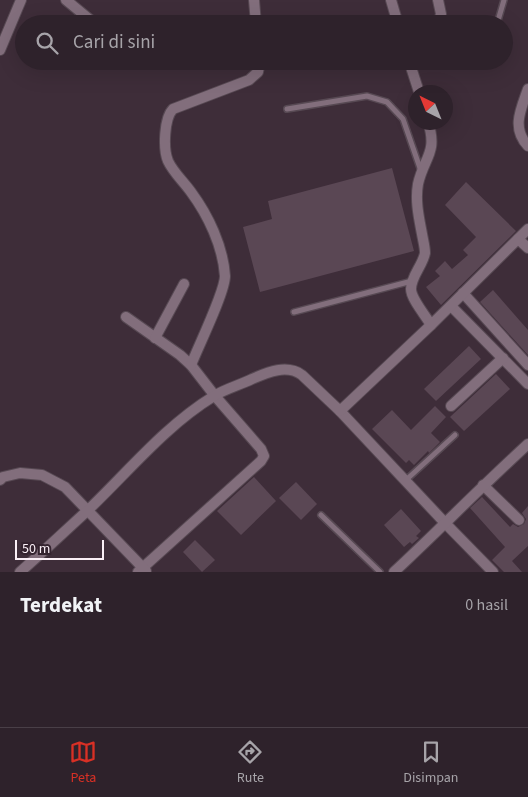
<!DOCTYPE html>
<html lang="id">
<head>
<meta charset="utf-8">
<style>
	:root { --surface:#2e222b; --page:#362a33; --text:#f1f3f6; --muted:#a7a4a9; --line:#493f47; --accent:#d93025 }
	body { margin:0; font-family:"Source Sans 3",sans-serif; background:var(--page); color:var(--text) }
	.compass { position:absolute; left:408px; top:85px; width:45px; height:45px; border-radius:50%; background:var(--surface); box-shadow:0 5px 20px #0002; rotate:317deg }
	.scale { position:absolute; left:15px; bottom:12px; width:89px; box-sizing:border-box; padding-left:5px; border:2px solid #faeff6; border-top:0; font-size:14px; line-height:18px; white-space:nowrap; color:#faeff6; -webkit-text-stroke:4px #34232f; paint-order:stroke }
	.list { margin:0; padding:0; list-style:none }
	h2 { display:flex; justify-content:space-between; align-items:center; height:65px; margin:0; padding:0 20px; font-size:21px }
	h2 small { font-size:16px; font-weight:400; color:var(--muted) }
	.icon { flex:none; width:28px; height:28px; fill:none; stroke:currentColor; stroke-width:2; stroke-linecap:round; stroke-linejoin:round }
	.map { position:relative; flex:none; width:528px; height:572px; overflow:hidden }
	.search { position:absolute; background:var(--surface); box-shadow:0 5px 20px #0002; left:15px; right:15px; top:15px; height:55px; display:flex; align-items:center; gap:12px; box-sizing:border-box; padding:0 18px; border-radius:28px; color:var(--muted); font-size:19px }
	.sheet { height:155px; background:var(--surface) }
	nav { display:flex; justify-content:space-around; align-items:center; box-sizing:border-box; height:70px; border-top:1px solid var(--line); background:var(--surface); font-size:14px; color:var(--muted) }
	nav a { display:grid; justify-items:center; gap:2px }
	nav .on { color:var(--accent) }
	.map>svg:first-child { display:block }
	.building { fill:#5a4754 }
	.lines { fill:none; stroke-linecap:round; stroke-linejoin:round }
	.lane-casing { stroke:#574953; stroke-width:8 }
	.street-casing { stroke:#574953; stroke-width:12 }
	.lane { stroke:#826e7c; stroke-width:5 }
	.street { stroke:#826e7c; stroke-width:10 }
</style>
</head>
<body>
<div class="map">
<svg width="528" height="572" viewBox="0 0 528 572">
	<rect width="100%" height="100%" fill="#3e2d39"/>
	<!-- building -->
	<g class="building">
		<path d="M 392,168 L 414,251 L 260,292 L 243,227 L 272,219 L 268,201 Z"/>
		<path d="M 466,182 L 516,231 L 441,305 L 426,287 L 440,276 L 435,271 L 445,261 L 452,269 L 468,255 L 463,250 L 476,237 L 445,205 Z"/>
		<path d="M 493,290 L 528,330 L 528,355 L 480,302 Z"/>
		<path d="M 469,346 L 481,359 L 436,401 L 424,389 Z"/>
		<path d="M 496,374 L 510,389 L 464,431 L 450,417 Z"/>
		<path d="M 435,406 L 446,417 L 431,433 L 440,442 L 429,453 L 428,451 L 414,465 L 409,460 L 406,463 L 372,429 L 392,410 L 411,430 Z"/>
		<path d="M 254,477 L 276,501 L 241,535 L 217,511 Z"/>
		<path d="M 296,482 L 317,504 L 301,520 L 279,498 Z"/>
		<path d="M 482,497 L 510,527 L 513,524 L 518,527 L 524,524 L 526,519 L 522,513 L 528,506 L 528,546 L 512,561 L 522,572 L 504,572 L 492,560 L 505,547 L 470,508 Z"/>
		<path d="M 401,509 L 421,531 L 416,536 L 419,538 L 412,544 L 410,542 L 404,547 L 384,525 Z"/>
		<path d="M 195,540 L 215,560 L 202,572 L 183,552 Z"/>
	</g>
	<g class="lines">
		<defs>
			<g id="lane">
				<path d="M 497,24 L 504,0"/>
				<path d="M 287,109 L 367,96 L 387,102 L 403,119 L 421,171"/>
				<path d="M 294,312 L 412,281"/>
				<path d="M 406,480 L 455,435"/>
				<path d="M 321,515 L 380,572"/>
			</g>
			<g id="street">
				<path d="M 66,0 L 94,23"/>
				<path d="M 254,0 L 256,24"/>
				<path d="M 391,0 L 398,24"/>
				<path d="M 438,24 L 441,14 L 438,0"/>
				<path d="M 0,50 L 21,0"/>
				<path d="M 409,61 L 419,92"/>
				<path d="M 528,89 C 521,109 511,128 528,146"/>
				<path d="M 428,122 C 438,153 424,157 418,184 C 415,201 419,218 422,234 C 423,240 425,247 425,253 C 423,265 411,276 411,289 C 411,299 426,316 431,325"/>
				<path d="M 518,239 L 528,248"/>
				<path d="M 463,293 L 528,365"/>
				<path d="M 451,306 L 528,384"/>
				<path d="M 126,317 L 180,355 L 191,365 L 215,396 L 261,449 L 264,456 L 261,461 L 138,572"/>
				<path d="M 155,338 L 184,284"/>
				<path d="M 191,365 C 198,347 225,292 225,276 C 223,246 208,215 191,192 C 183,181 173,172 168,161 C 163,149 164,118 173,109 L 249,80 L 258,72 L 260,61"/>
				<path d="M 451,406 L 503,358"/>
				<path d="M 340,411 L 446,524 L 493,572"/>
				<path d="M 0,480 L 3,477 L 20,473 L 42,475 L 65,487 L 146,571"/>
				<path d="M 483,485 L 519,520"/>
				<path d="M 20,572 C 43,552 65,531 87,511 C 128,472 165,426 214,396 C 225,389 240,385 252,379 C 268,372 287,364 302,375 L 340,411 L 431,325 L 528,229"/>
				<path d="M 394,572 C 439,530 482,486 528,444"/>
			</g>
		</defs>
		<!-- lane casing -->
		<use href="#lane" class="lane-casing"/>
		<!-- street casing -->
		<use href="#street" class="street-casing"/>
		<!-- lane -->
		<use href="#lane" class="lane"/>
		<!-- street -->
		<use href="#street" class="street"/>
	</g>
</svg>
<svg class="compass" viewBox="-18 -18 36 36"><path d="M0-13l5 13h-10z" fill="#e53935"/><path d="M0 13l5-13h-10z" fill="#a7a4a9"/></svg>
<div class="scale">50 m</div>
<div class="search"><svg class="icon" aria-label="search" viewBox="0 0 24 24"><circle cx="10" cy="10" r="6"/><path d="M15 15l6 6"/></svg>Cari di sini</div>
</div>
<section class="sheet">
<h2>Terdekat<small>0 hasil</small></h2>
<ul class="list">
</ul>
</section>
<nav>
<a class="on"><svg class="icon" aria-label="map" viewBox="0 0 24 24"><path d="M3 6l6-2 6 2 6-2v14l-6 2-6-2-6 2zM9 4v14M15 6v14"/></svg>Peta</a>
<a><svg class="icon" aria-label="directions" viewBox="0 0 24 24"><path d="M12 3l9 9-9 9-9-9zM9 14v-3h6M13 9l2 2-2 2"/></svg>Rute</a>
<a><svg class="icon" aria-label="saved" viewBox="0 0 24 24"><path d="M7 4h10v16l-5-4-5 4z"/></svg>Disimpan</a>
</nav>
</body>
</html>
